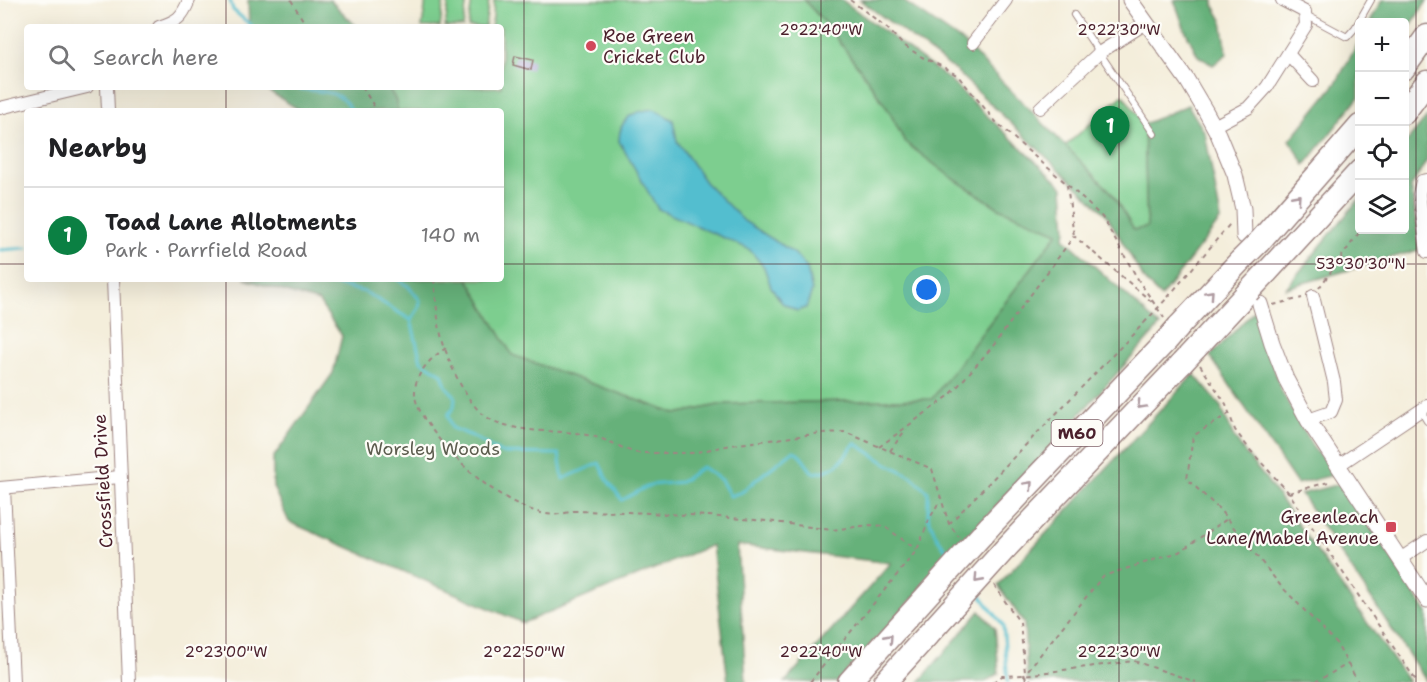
<!DOCTYPE html>
<html lang="en">
<head>
<meta charset="utf-8">
<style>
	:root { --surface:#fff; --page:#f2f2f2; --text:#202124; --muted:#757577; --line:#e0e0e0; --accent:#0b8043 }
	body { margin:0; font-family:"Shantell Sans",sans-serif; background:var(--page); color:var(--text) }
	.controls { position:absolute; right:18px; top:18px; display:grid; overflow:hidden; border-radius:6px; box-shadow:0 6px 24px #0002 }
	.controls button { width:54px; height:54px; display:grid; place-items:center; padding:0; border:0; border-bottom:2px solid var(--line); background:var(--surface); color:var(--text); font:30px sans-serif }
	.you { position:absolute; left:927px; top:290px; width:21px; height:21px; margin:-15px; border:4px solid #fff; border-radius:50%; background:#1a73e8; box-shadow:0 0 0 9px #1a73e833 }
	.badge { display:grid; place-items:center; width:39px; height:39px; border-radius:50%; background:var(--accent); color:#fff; font-size:20px; font-weight:700 }
	.pin { position:absolute; translate:-50% -50px; filter:drop-shadow(0 2px 3px #0008) }
	.pin::after { content:''; position:absolute; top:32px; width:21px; height:18px; background:inherit; clip-path:polygon(0 0,100% 0,50% 100%) }
	.list { margin:0; padding:0; list-style:none }
	h2 { display:flex; justify-content:space-between; align-items:center; height:78px; margin:0; padding:0 24px; font-size:26px }
	h2 small { font-size:20px; font-weight:400; color:var(--muted) }
	.list li { display:grid; grid-template-columns:39px 1fr auto; gap:18px; align-items:center; box-sizing:border-box; height:96px; padding:0 24px; border-top:2px solid var(--line) }
	.list b { display:block; font-size:22px; white-space:nowrap }
	.list p { margin:0; font-size:20px; white-space:nowrap; color:var(--muted) }
	.list em { font-size:20px; font-style:normal; color:var(--muted) }
	.icon { flex:none; width:33px; height:33px; fill:none; stroke:currentColor; stroke-width:2; stroke-linecap:round; stroke-linejoin:round }
	.map { position:relative; flex:none; width:1427px; height:682px; overflow:hidden }
	.search { position:absolute; background:var(--surface); box-shadow:0 6px 24px #0002; left:24px; top:24px; width:480px; height:66px; display:flex; align-items:center; gap:15px; box-sizing:border-box; padding:0 21px; border-radius:6px; color:var(--muted); font-size:22px }
	.panel { position:absolute; background:var(--surface); box-shadow:0 6px 24px #0002; left:24px; top:108px; width:480px; height:174px; border-radius:6px }
	.map>svg:first-child { display:block }
	.green { fill:#7dce8f; stroke:#64765d; stroke-width:1.5 }
	.forest { fill:#66b17a; stroke:#586852; stroke-width:1.5 }
	.water { fill:#53becf; stroke:#4e6e7d; stroke-width:1.5 }
	.lines { fill:none; stroke-linecap:round; stroke-linejoin:round }
	.stream { stroke:#53becf; stroke-width:3 }
	.building { fill:#aba5d2 }
	.service-casing { stroke:#9f8683; stroke-width:8 }
	.minor-casing { stroke:#9f8683; stroke-width:14 }
	.tertiary-casing { stroke:#9f8683; stroke-width:17 }
	.motorway-casing { stroke:#9f8683; stroke-width:25 }
	.path { stroke:#9f8683; stroke-width:2; stroke-dasharray:4.5 4.5; stroke-linecap:butt }
	.service { stroke:#fff; stroke-width:6 }
	.minor { stroke:#fff; stroke-width:12 }
	.tertiary { stroke:#fff; stroke-width:15 }
	.motorway { stroke:#fff; stroke-width:22 }
	.motorway-bridge-casing { stroke:#9f8683; stroke-width:25; stroke-linecap:butt }
	.path-bridge { stroke:#9f8683; stroke-width:2; stroke-dasharray:4.5 4.5; stroke-linecap:butt }
	.motorway-bridge { stroke:#fff; stroke-width:22 }
	.oneway { stroke:#ae9aa0 }
	.ticks { fill:none; stroke:#4a1f2b; stroke-width:1.5; stroke-opacity:0.45 }
	.poi-dot { fill:#d1495b; stroke:#fdfcf7; stroke-width:2 }
	.labels { text-anchor:middle; stroke-width:4.5; stroke-linejoin:round; paint-order:stroke }
	.shield { fill:#fdfcf7; stroke:#806168; stroke-width:1.5 }
	.shield-label { font-size:16px; font-weight:bold; fill:#4a1f2b }
	.poi-label { font-size:18px; fill:#4a1f2b; stroke:#fdfcf7; text-anchor:start }
	.park-label { font-size:18px; fill:#5c5c4e; stroke:#fdfcf7 }
	.street-label { font-size:18px; fill:#4a1f2b; stroke:#fdfcf7 }
	.ticks-label { font-size:15px; text-anchor:middle; fill:#4a1f2b; stroke:#fdfcf7; stroke-width:4.5; stroke-linejoin:round; paint-order:stroke }
</style>
</head>
<body>
<div class="map">
<svg width="1427" height="682" viewBox="0 0 1427 682">
	<rect width="100%" height="100%" fill="#fdfcf7"/>
	<filter id="ink" filterUnits="userSpaceOnUse"><feTurbulence type="fractalNoise" baseFrequency=".0167" numOctaves="2"/><feDisplacementMap in="SourceGraphic" scale="12" xChannelSelector="R" yChannelSelector="G"/><feConvolveMatrix kernelMatrix="1 2 1 2 8 2 1 2 1" color-interpolation-filters="sRGB"/></filter>
	<filter id="wash" filterUnits="userSpaceOnUse"><feTurbulence type="fractalNoise" baseFrequency=".008" numOctaves="4" result="noise"/><feDisplacementMap in="SourceGraphic" scale="24" xChannelSelector="R" yChannelSelector="G"/><feGaussianBlur stdDeviation="1.35" result="paint"/><feColorMatrix in="noise" values="0 0 0 0 0 0 0 0 0 0 0 0 0 0 0 0 0 1.4 0 .05"/><feComposite in="paint" operator="in"/></filter>
	<g filter="url(#wash)">
		<rect width="100%" height="100%" fill="#f4eedb"/>
		<!-- green -->
		<g class="green">
			<path d="M 426,0 L 444,0 L 440,27 L 422,27 Z"/>
			<path d="M 449,0 L 467,0 L 463,27 L 445,27 Z"/>
			<path d="M 472,0 L 489,1 L 485,27 L 468,27 Z"/>
			<path d="M 494,0 L 804,0 L 825,23 L 863,73 L 889,111 L 905,142 L 951,177 L 999,208 L 1058,233 L 932,399 L 723,404 L 676,414 L 512,355 L 468,279 L 501,279 L 501,111 L 398,111 L 395,99 L 388,87 L 501,87 L 501,27 L 491,27 L 493,18 Z"/>
			<path d="M 1123,95 L 1144,124 L 1147,228 L 1134,231 L 1111,192 L 1065,146 Z"/>
		</g>
		<!-- forest -->
		<g class="forest">
			<path d="M 248,0 L 330,0 L 357,27 L 249,27 Z"/>
			<path d="M 804,0 L 842,0 L 947,78 L 1063,187 L 1066,231 L 1064,238 L 1160,326 L 837,682 L 785,682 L 891,563 L 737,545 L 746,682 L 728,682 L 712,545 L 523,623 L 289,522 L 273,487 L 273,458 L 333,373 L 342,336 L 319,302 L 244,279 L 468,279 L 512,355 L 676,414 L 723,404 L 932,399 L 1058,233 L 999,208 L 951,177 L 905,142 L 889,111 L 863,73 L 825,23 Z"/>
			<path d="M 860,0 L 902,0 L 964,43 L 1111,192 L 1134,230 L 1147,227 L 1144,124 L 1188,105 L 1205,133 L 1221,219 L 1161,297 L 1145,281 L 1106,214 L 956,71 Z"/>
			<path d="M 1174,0 L 1214,0 L 1214,6 L 1222,20 L 1227,54 L 1213,65 L 1198,56 L 1185,30 Z"/>
			<path d="M 1382,0 L 1427,0 L 1427,1 L 1405,34 L 1404,22 L 1370,22 Z"/>
			<path d="M 1359,41 L 1359,97 L 1305,165 L 1290,140 L 1336,83 Z"/>
			<path d="M 266,87 L 388,87 L 395,99 L 398,111 L 301,111 L 270,92 Z"/>
			<path d="M 1427,117 L 1427,160 L 1411,187 L 1422,249 L 1286,288 L 1359,199 L 1360,230 L 1404,230 L 1405,144 Z"/>
			<path d="M 1255,310 L 1281,390 L 1314,449 L 1337,474 L 1297,484 L 1210,356 Z"/>
			<path d="M 1194,374 L 1220,405 L 1234,437 L 1248,457 L 1266,479 L 1409,682 L 1029,682 L 1027,677 L 1024,623 L 998,585 Z"/>
			<path d="M 1343,483 L 1427,613 L 1427,682 L 1301,494 Z"/>
			<path d="M 980,611 L 995,628 L 999,673 L 985,682 L 919,682 Z"/>
		</g>
		<!-- water -->
		<path class="water" d="M 654,109 L 673,120 L 677,141 L 705,182 L 744,221 L 794,253 L 807,268 L 812,291 L 806,308 L 797,311 L 782,303 L 771,287 L 764,267 L 749,249 L 658,209 L 619,141 C 619,118 633,111 654,109 Z"/>
		<g class="lines">
			<!-- stream -->
			<g class="stream">
				<path d="M 230,0 L 233,10 L 253,27"/>
				<path d="M 293,87 C 316,94 337,85 352,111"/>
				<path d="M 0,250 L 27,248"/>
				<path d="M 312,279 L 365,292 L 411,320"/>
				<path d="M 397,279 L 408,286 L 420,300 L 419,308 L 411,320 L 421,361 L 442,374 L 446,386 L 455,396 L 454,407 L 448,415 L 452,428 L 472,436 L 501,453 L 559,454 L 563,479 L 599,463 L 608,481 L 622,500 L 650,485 L 681,482 L 702,467 L 721,480 L 730,496 L 742,492 L 758,478 L 793,451 L 798,453 L 813,473 C 836,471 842,461 855,443 L 884,462 L 911,476 L 928,492 L 928,516 L 936,536 L 950,555"/>
				<path d="M 978,592 L 1003,625 L 1008,682"/>
			</g>
		</g>
		<g id="blocks">
			<!-- building -->
			<path class="building" d="M 515,56 L 533,60 L 531,70 L 513,65 Z"/>
		</g>
	</g>
	<g filter="url(#ink)">
		<use href="#blocks" fill-opacity="0" stroke="#9f8683" stroke-width="1.5"/>
		<g class="lines">
			<defs>
				<g id="service">
					<path d="M 1074,15 L 1154,134"/>
					<path d="M 1306,15 L 1347,37 L 1355,28 L 1371,0"/>
					<path d="M 1421,411 L 1427,421"/>
				</g>
				<g id="minor">
					<path d="M 159,27 C 177,21 182,18 189,0"/>
					<path d="M 973,43 L 1006,0"/>
					<path d="M 1288,54 L 1313,81"/>
					<path d="M 107,87 L 108,111"/>
					<path d="M 0,108 L 87,87"/>
					<path d="M 1040,108 L 1099,53 L 1146,23"/>
					<path d="M 1214,126 L 1248,108 L 1267,87 L 1306,25 L 1305,12 L 1282,0"/>
					<path d="M 1427,180 L 1422,181 L 1419,194 L 1427,252"/>
					<path d="M 113,279 L 129,682"/>
					<path d="M 1308,420 L 1331,412 L 1336,400 L 1334,382 L 1313,296"/>
					<path d="M 1339,465 L 1427,406"/>
					<path d="M 0,488 L 120,477"/>
					<path d="M 4,488 L 13,682"/>
					<path d="M 1400,559 L 1427,541"/>
				</g>
				<g id="tertiary">
					<path d="M 1130,0 L 1187,80 L 1206,112 L 1218,134 L 1235,175 L 1243,209 L 1244,236"/>
					<path d="M 1260,304 L 1272,343 L 1286,379 L 1308,420 L 1427,600"/>
				</g>
				<g id="motorway">
					<path d="M 1404,68 L 1427,36"/>
					<path d="M 1404,113 L 1427,82"/>
					<path d="M 1259,242 L 1360,126"/>
					<path d="M 1266,273 L 1360,171"/>
					<path d="M 1179,326 L 1240,261"/>
					<path d="M 1195,349 L 1248,292"/>
					<path d="M 989,527 L 1166,341"/>
					<path d="M 1005,549 L 1182,363"/>
					<path d="M 849,682 L 940,581"/>
					<path d="M 885,682 L 951,609"/>
				</g>
			</defs>
			<!-- service casing -->
			<use href="#service" class="service-casing"/>
			<!-- minor casing -->
			<use href="#minor" class="minor-casing"/>
			<!-- tertiary casing -->
			<use href="#tertiary" class="tertiary-casing"/>
			<!-- motorway casing -->
			<use href="#motorway" class="motorway-casing"/>
			<!-- path -->
			<g class="path">
				<path d="M 291,0 L 307,27"/>
				<path d="M 850,0 L 886,27 L 902,44 L 911,50 L 922,57 L 945,68 L 958,76 L 996,122 L 1026,149 L 1067,184 L 1102,217 L 1139,281 L 1164,318"/>
				<path d="M 362,87 L 377,111"/>
				<path d="M 1067,185 L 1074,236"/>
				<path d="M 434,279 C 436,299 437,319 442,339 C 448,361 465,401 484,415 C 491,421 500,424 509,426 C 533,433 558,430 582,434 C 594,436 606,440 617,445 C 625,449 631,452 639,453 L 692,453 L 731,445 L 822,433 L 845,432 L 932,469 L 949,524 L 959,537"/>
				<path d="M 1319,288 L 1361,230"/>
				<path d="M 1168,297 L 1230,224"/>
				<path d="M 1273,305 L 1302,298"/>
				<path d="M 446,348 C 432,357 415,373 415,391 C 414,403 422,415 428,424 C 453,461 497,501 541,513 C 552,516 562,514 573,511 L 628,512 L 708,516 L 767,521 L 832,530 L 870,525 L 884,526 L 917,550"/>
				<path d="M 1200,365 L 1226,404 L 1235,430 L 1250,450 L 1289,493 L 1417,682"/>
				<path d="M 1230,413 L 1193,436 L 1187,479 L 1219,509 L 1280,585 L 1336,643 L 1358,682"/>
				<path d="M 879,447 L 950,395 L 993,346 L 1074,236 L 1152,302"/>
				<path d="M 890,451 L 906,429"/>
				<path d="M 1289,493 L 1332,481"/>
				<path d="M 949,524 L 1144,323"/>
				<path d="M 994,585 L 1020,623 L 1026,682"/>
				<path d="M 810,682 L 917,550 L 929,520 L 940,500"/>
				<path d="M 993,682 L 1002,676 L 1024,675 L 1134,661 L 1196,682"/>
				<path d="M 1033,682 L 1024,675 L 1103,576 L 1179,552 L 1227,519"/>
				<path d="M 1315,682 L 1348,664"/>
			</g>
			<!-- service -->
			<use href="#service" class="service"/>
			<!-- minor -->
			<use href="#minor" class="minor"/>
			<!-- tertiary -->
			<use href="#tertiary" class="tertiary"/>
			<!-- motorway -->
			<use href="#motorway" class="motorway"/>
			<defs>
				<g id="motorway-bridge">
					<path d="M 1240,261 L 1259,242"/>
					<path d="M 1248,292 L 1266,273"/>
					<path d="M 1166,341 L 1179,326"/>
					<path d="M 1182,363 L 1195,349"/>
					<path d="M 940,581 L 989,527"/>
					<path d="M 951,609 L 1005,549"/>
				</g>
			</defs>
			<!-- motorway-bridge casing -->
			<use href="#motorway-bridge" class="motorway-bridge-casing"/>
			<!-- path-bridge -->
			<path class="path-bridge" d="M 1144,323 L 1168,297"/>
			<!-- motorway-bridge -->
			<use href="#motorway-bridge" class="motorway-bridge"/>
		</g>
		<!-- one-way arrows -->
		<defs><path id="oneway-chevron" d="M-2-3.5L2.5 0L-2 3.5" fill="none" stroke-width="1.6" stroke-linecap="round" stroke-linejoin="round" transform="scale(1.5)"/></defs>
		<g class="oneway">
			<use href="#oneway-chevron" transform="translate(1297 198) rotate(-48)"/>
			<use href="#oneway-chevron" transform="translate(1210 294) rotate(-47)"/>
			<use href="#oneway-chevron" transform="translate(1141 405) rotate(133)"/>
			<use href="#oneway-chevron" transform="translate(1029 485) rotate(-47)"/>
			<use href="#oneway-chevron" transform="translate(978 579) rotate(132)"/>
			<use href="#oneway-chevron" transform="translate(889 638) rotate(-48)"/>
		</g>
	</g>
	<!-- ticks -->
	<path class="ticks" d="M 226,0 L 226,27M 524,0 L 524,682M 821,0 L 821,682M 1119,0 L 1119,682M 1416,0 L 1416,682M 226,87 L 226,111M 0,264 L 27,264M 501,264 L 1427,264M 226,279 L 226,682"/>
	<!-- markers -->
	<g class="poi-dot">
		<circle cx="591" cy="46" r="6"/>
		<rect x="1385" y="521" width="12" height="12" rx="3"/>
	</g>
	<g class="labels">
		<!-- shield labels -->
		<rect class="shield" x="1051.5" y="420" width="51" height="26" rx="4.5"/>
		<g class="shield-label">
			<text x="1077" y="439">M60</text>
		</g>
		<!-- poi labels -->
		<g class="poi-label">
			<text x="603" y="42">Roe Green<tspan x="603" dy="21">Cricket Club</tspan></text>
			<text x="1379" y="523" text-anchor="end">Greenleach<tspan x="1379" dy="21">Lane/Mabel Avenue</tspan></text>
		</g>
		<!-- park labels -->
		<g class="park-label">
			<text x="433" y="455">Worsley Woods</text>
		</g>
		<!-- street labels -->
		<g class="street-label">
			<text transform="translate(103 481) rotate(-93)" y="6">Crossfield Drive</text>
		</g>
	</g>
	<g class="ticks-label">
		<text x="821" y="35">2°22'40"W</text>
		<text x="1119" y="35">2°22'30"W</text>
		<text x="1361" y="269">53°30'30"N</text>
		<text x="226" y="657">2°23'00"W</text>
		<text x="524" y="657">2°22'50"W</text>
		<text x="821" y="657">2°22'40"W</text>
		<text x="1119" y="657">2°22'30"W</text>
	</g>
</svg>
<div class="controls">
<button>+</button>
<button>−</button>
<button><svg class="icon" aria-label="locate" viewBox="0 0 24 24"><circle cx="12" cy="12" r="6"/><path d="M12 2v4M12 18v4M2 12h4M18 12h4"/></svg></button>
<button><svg class="icon" aria-label="layers" viewBox="0 0 24 24"><path d="M12 4l9 5-9 5-9-5zM3 14l9 5 9-5"/></svg></button>
</div>
<div class="you"></div>
<div class="pin badge" style="left:1110px;top:156px">1</div>
<div class="search"><svg class="icon" aria-label="search" viewBox="0 0 24 24"><circle cx="10" cy="10" r="6"/><path d="M15 15l6 6"/></svg>Search here</div>
<section class="panel">
<h2>Nearby<small></small></h2>
<ul class="list">
<li><span class="badge">1</span><div><b>Toad Lane Allotments</b><p>Park · Parrfield Road</p></div><em>140 m</em></li>
</ul>
</section>
</div>
</body>
</html>
